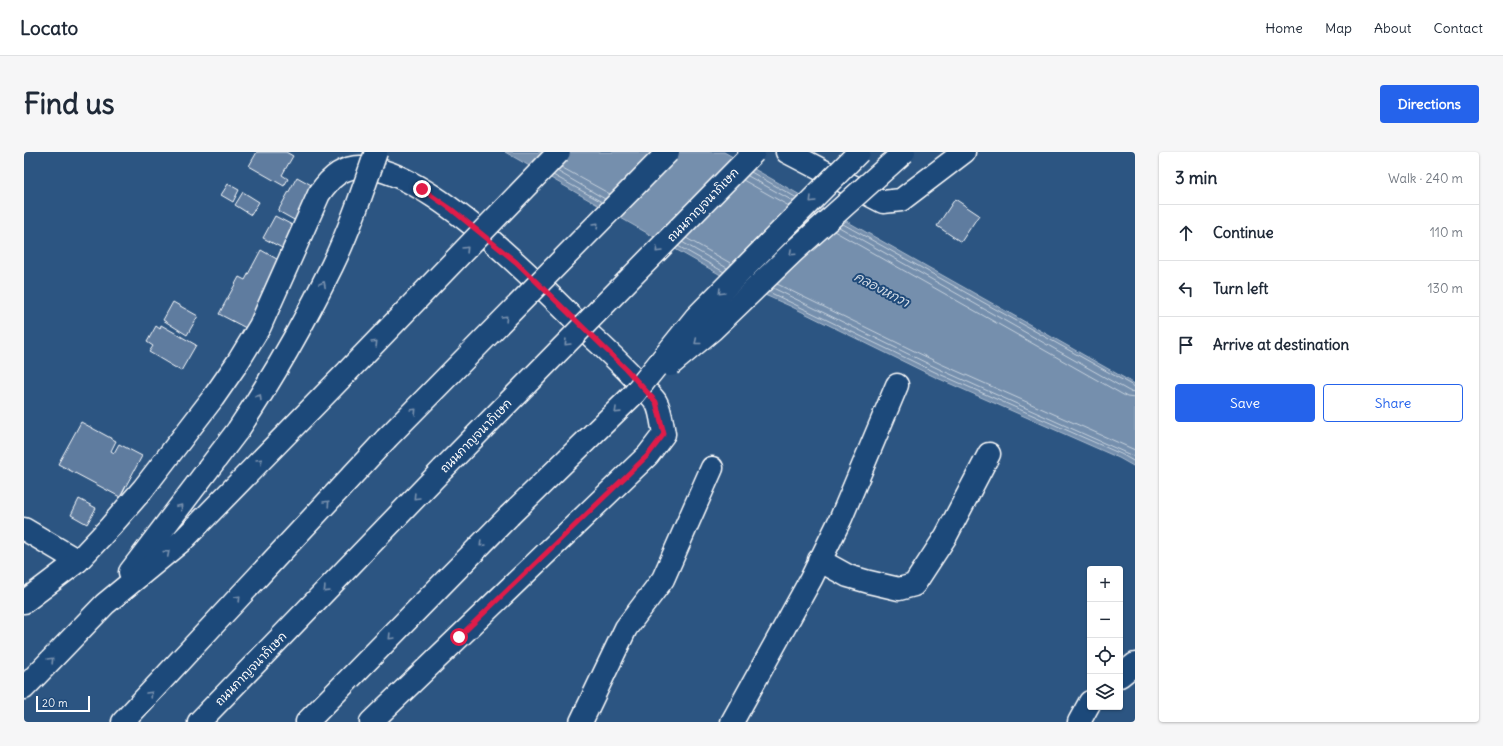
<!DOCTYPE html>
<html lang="en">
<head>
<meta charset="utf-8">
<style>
	:root { --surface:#fff; --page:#f6f6f7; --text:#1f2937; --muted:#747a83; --line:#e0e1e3; --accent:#2563eb }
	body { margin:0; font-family:Delius,"Playpen Sans Thai",sans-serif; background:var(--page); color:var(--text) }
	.controls { position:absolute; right:12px; bottom:12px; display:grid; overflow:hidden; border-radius:4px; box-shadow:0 1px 3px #0004 }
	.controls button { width:36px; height:36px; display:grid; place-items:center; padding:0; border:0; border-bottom:1px solid var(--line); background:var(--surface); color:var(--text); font:20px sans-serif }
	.scale { position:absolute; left:12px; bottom:10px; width:54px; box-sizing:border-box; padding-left:4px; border:2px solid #fff; border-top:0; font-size:11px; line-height:14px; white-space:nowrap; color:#fff; -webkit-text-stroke:3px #1f4a7a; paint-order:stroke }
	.stop { position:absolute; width:12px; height:12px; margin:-9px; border:3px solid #e11d48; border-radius:50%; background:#fff }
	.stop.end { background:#e11d48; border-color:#fff; box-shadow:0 1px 4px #0008 }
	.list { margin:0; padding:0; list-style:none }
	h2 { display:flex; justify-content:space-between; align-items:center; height:52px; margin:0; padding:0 16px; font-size:17px }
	h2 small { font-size:13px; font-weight:400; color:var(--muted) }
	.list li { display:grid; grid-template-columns:26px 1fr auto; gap:12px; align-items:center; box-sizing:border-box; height:56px; padding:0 16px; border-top:1px solid var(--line) }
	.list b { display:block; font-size:15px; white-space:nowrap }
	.list em { font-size:13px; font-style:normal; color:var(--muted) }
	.actions { display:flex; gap:8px; padding:12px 16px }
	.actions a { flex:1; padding:9px 0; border:1px solid var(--accent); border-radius:4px; text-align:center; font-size:14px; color:var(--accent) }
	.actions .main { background:var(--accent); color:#fff }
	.icon { flex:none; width:22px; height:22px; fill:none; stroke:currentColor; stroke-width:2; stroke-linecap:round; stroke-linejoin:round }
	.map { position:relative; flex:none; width:1111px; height:570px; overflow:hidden; border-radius:4px }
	header { display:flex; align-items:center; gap:24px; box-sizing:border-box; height:56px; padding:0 20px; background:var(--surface); border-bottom:1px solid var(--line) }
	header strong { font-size:19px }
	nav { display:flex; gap:22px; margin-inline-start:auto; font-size:14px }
	.intro { display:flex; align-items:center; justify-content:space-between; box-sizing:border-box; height:96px; padding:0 24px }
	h1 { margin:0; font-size:28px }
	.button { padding:10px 18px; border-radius:4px; background:var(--accent); color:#fff; font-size:14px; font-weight:700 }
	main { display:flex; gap:24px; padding:0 24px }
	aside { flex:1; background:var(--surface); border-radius:4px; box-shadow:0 1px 3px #0004 }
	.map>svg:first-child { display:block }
	.water { fill:#748fad; stroke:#acbcce }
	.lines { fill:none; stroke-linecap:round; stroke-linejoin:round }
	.shore { stroke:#c7d2de; stroke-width:1 }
	.building { fill:#5e7c9f; stroke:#fff }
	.minor-casing { stroke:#fff; stroke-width:25 }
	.major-casing { stroke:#fff; stroke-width:25 }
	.highway-casing { stroke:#fff; stroke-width:25 }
	.minor { stroke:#1f4a7a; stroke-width:22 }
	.major { stroke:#1f4a7a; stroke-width:22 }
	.highway { stroke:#1f4a7a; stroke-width:22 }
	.highway-bridge-casing { stroke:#fff; stroke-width:25; stroke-linecap:butt }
	.highway-bridge { stroke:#1f4a7a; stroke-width:22 }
	.oneway { stroke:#7992af }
	.route { stroke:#e11d48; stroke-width:5 }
	.labels { text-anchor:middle; stroke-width:4; stroke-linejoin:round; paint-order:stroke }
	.street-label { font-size:12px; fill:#fff; stroke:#1f4a7a }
	.water-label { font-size:13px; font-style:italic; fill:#d5dde6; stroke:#1f4a7a }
</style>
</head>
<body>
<header>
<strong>Locato</strong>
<nav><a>Home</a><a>Map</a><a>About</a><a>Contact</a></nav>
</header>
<div class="intro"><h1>Find us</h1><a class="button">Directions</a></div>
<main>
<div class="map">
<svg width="1111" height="570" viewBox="0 0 1111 570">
	<rect width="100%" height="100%" fill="#2c5582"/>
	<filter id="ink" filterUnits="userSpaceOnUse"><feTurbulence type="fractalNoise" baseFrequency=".025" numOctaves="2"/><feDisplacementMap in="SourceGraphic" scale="8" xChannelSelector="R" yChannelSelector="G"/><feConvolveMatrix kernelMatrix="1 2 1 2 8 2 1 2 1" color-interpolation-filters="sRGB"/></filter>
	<g filter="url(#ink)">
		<!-- water -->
		<path class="water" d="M 481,0 L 700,0 L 1111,232 L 1111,315 L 1095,306 L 911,225 L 766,154 L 702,126 Z"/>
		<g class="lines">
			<!-- shore -->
			<g class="shore">
				<path d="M 537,15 L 586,42"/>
				<path d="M 533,19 L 581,47"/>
				<path d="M 727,20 L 773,46"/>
				<path d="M 529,23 L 578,50"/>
				<path d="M 724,24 L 769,49"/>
				<path d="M 719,28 L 765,54"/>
				<path d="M 819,72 L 1111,235"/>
				<path d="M 815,75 L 1105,239 L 1111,240"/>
				<path d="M 810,79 L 1103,245 L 1111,246"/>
				<path d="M 662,86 L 708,112"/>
				<path d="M 658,90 L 703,116"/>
				<path d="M 654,94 L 700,120"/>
				<path d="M 753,132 L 917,212 L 1111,298"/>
				<path d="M 749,136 L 915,217 L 1111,305"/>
				<path d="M 745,140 L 913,221 L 1097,302 L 1111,310"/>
			</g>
		</g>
		<!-- building -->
		<g class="building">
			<path d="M 233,0 L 262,0 L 269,4 L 258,23 L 264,27 L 260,34 L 225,14 Z"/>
			<path d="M 273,25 L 291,35 L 272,69 L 254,59 Z"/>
			<path d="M 204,32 L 215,38 L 209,50 L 197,43 Z"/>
			<path d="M 219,40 L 235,50 L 227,63 L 211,53 Z"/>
			<path d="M 931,47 L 955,63 L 937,90 L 913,74 Z"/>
			<path d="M 251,64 L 274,76 L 262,98 L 239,86 Z"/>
			<path d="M 237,98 L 258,110 L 222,176 L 195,162 L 215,125 L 221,128 Z"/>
			<path d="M 149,150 L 174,164 L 163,183 L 139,168 Z"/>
			<path d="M 137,173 L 172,193 L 157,219 L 125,200 L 129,194 L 123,190 L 132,174 L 136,177 Z"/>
			<path d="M 57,270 L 92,289 L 87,299 L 90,301 L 95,292 L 118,304 L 96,345 L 34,312 Z"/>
			<path d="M 55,347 L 72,356 L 63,372 L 47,363 Z"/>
		</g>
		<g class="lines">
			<defs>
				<g id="minor">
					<path d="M 763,0 L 859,50 L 877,48 L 940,0"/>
					<path d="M 0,377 L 54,409"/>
					<path d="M 795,408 L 824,424 L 845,430 L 875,437 L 890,433 L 922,384 L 965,302"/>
					<path d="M 1096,524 L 1111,512"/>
					<path d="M 557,570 L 602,476 L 639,427 L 688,316"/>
					<path d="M 708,570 L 787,427 L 817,366 L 873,233"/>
					<path d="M 1055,570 L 1066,550"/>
				</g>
				<path id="major" d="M 0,450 L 54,409 L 86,375 L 119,337 L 189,246 L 214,210 L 236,174 L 295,42 C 305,27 318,14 338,15 C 406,18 518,135 566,183 C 584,199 601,216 618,234 C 622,239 628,244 632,250 C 637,258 638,272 640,282 L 624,303 L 347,570"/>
				<g id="highway">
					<path d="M 106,420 L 214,278"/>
					<path d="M 0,536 L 81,452 L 160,387 L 324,219"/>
					<path d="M 99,570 L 362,287"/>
					<path d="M 175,570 L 419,317"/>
					<path d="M 283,570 L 485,364"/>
				</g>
			</defs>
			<!-- minor casing -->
			<use href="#minor" class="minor-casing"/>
			<!-- major casing -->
			<use href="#major" class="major-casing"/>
			<!-- highway casing -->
			<use href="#highway" class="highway-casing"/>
			<!-- minor -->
			<use href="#minor" class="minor"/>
			<!-- major -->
			<use href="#major" class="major"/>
			<!-- highway -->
			<use href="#highway" class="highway"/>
			<defs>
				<g id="highway-bridge">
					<path d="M 646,213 L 688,178 L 769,100 L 880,0"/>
					<path d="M 324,219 L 535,0"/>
					<path d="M 214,278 C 249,226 280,171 308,114 C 326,77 339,38 352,0"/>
					<path d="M 362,287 L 644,0"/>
					<path d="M 419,317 L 730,0"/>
					<path d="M 485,364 L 610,242 L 672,165 L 835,0"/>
				</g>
			</defs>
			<!-- highway-bridge casing -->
			<use href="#highway-bridge" class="highway-bridge-casing"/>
			<!-- highway-bridge -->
			<use href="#highway-bridge" class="highway-bridge"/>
		</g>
		<!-- one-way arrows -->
		<defs><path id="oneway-chevron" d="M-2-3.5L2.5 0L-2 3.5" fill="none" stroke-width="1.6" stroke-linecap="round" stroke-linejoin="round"/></defs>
		<g class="oneway">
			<use href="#oneway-chevron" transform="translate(788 48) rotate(135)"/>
			<use href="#oneway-chevron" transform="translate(572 73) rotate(-46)"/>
			<use href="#oneway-chevron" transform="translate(442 97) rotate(-46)"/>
			<use href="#oneway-chevron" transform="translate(634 98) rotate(134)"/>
			<use href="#oneway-chevron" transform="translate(768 101) rotate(137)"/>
			<use href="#oneway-chevron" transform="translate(299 132) rotate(-62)"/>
			<use href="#oneway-chevron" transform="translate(697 140) rotate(135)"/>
			<use href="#oneway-chevron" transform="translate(481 166) rotate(-46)"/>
			<use href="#oneway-chevron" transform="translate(673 190) rotate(141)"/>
			<use href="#oneway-chevron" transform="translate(351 191) rotate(-46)"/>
			<use href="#oneway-chevron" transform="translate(543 191) rotate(134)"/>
			<use href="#oneway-chevron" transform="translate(235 245) rotate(-58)"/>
			<use href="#oneway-chevron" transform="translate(390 259) rotate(-46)"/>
			<use href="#oneway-chevron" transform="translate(593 259) rotate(136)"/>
			<use href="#oneway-chevron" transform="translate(236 309) rotate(-46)"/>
			<use href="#oneway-chevron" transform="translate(392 345) rotate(134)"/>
			<use href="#oneway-chevron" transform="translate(303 351) rotate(-47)"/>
			<use href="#oneway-chevron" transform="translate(156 355) rotate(-52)"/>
			<use href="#oneway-chevron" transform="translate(458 392) rotate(134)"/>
			<use href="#oneway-chevron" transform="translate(143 401) rotate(-40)"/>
			<use href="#oneway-chevron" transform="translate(302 438) rotate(134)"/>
			<use href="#oneway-chevron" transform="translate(214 446) rotate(-47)"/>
			<use href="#oneway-chevron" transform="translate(367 485) rotate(134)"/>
			<use href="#oneway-chevron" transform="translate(27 508) rotate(-46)"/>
			<use href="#oneway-chevron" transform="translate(126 542) rotate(-47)"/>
		</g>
	</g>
	<g class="lines" filter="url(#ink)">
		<!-- route -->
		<path class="route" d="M 398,37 L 427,57 L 492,110 L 602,217 L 632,250 L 640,282 L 624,303 L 435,485"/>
	</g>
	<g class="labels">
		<!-- street labels -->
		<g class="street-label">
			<text transform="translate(679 53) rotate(-46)" y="4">ถนนกาญจนาภิเษก</text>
			<text transform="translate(452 284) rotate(-46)" y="4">ถนนกาญจนาภิเษก</text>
			<text transform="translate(227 517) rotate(-46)" y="4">ถนนกาญจนาภิเษก</text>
		</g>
		<!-- water labels -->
		<g class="water-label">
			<text transform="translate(858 137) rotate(28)" y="5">คลองหกวา</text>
		</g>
	</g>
</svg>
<div class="controls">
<button>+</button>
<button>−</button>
<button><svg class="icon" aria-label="locate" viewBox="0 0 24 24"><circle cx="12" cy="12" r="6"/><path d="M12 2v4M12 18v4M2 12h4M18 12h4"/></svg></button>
<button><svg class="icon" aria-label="layers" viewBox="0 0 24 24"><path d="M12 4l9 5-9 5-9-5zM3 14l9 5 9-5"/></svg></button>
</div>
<div class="scale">20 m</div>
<div class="stop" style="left:435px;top:485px"></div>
<div class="stop end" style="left:398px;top:37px"></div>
</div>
<aside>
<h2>3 min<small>Walk · 240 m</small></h2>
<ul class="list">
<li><svg class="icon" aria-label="ahead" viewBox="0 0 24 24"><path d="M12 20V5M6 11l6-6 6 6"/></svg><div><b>Continue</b></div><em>110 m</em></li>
<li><svg class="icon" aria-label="left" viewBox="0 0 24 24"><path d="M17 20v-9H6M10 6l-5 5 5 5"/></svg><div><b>Turn left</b></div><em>130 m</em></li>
<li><svg class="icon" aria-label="arrive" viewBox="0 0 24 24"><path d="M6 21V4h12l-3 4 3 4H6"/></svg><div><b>Arrive at destination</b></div></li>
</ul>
<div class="actions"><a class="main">Save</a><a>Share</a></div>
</aside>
</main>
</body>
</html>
